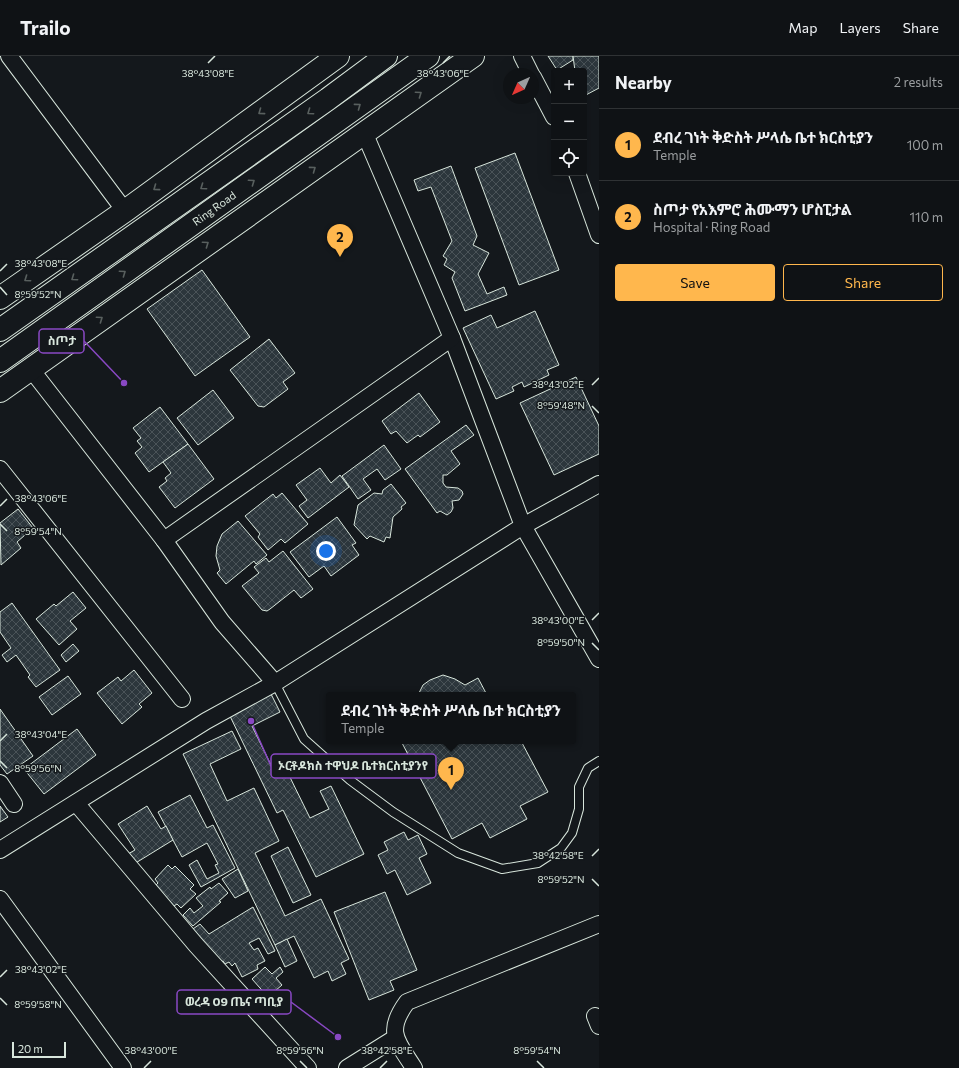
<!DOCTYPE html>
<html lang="en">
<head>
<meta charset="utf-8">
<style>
	:root { --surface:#0f1215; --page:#181b1e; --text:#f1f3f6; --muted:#9b9ea0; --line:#2f3234; --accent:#ffb74d }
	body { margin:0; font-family:Commissioner,"Noto Sans Ethiopic",sans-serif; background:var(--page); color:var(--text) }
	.controls { position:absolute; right:12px; top:12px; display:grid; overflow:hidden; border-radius:4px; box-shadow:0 4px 16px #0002 }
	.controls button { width:36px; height:36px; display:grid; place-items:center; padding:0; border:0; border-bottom:1px solid var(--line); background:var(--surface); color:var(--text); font:20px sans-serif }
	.compass { position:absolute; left:503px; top:12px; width:36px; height:36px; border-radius:50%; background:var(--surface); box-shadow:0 4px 16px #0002; rotate:225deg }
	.scale { position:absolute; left:12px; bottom:10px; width:54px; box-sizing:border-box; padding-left:4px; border:2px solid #d8e6dc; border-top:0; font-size:11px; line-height:14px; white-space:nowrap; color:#d8e6dc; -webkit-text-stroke:3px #14181c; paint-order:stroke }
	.you { position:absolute; left:326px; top:495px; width:14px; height:14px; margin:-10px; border:3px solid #fff; border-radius:50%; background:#1a73e8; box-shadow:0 0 0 6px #1a73e833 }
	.badge { display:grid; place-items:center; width:26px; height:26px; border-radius:50%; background:var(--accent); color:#111; font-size:13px; font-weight:700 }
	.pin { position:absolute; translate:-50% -33px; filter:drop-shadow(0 1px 2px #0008) }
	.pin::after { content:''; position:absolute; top:21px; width:14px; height:12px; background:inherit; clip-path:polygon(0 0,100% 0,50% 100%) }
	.popup { position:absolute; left:326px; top:636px; width:250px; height:52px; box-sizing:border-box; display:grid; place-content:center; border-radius:4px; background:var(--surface); filter:drop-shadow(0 1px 3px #0005); font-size:13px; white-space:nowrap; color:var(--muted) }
	.popup b { font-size:15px; color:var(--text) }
	.popup::after { content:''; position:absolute; left:50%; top:100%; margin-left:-8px; border:8px solid transparent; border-top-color:var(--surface) }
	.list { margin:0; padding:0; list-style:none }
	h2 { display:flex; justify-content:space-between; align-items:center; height:52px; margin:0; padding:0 16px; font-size:17px }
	h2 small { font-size:13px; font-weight:400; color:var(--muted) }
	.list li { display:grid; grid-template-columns:26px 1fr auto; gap:12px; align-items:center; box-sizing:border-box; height:72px; padding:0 16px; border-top:1px solid var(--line) }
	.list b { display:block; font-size:15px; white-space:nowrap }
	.list p { margin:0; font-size:13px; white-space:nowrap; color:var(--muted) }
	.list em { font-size:13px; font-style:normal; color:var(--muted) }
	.actions { display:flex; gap:8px; padding:12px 16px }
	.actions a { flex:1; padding:9px 0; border:1px solid var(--accent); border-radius:4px; text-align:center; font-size:14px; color:var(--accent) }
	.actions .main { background:var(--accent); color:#111 }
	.icon { flex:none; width:22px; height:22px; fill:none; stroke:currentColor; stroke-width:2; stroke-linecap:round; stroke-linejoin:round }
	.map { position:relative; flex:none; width:599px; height:1012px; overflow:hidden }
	header { display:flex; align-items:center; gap:24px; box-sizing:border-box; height:56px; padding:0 20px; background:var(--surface); border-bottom:1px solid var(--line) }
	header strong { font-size:19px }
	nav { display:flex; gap:22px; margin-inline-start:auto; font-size:14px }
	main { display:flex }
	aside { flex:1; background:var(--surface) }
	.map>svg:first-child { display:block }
	.building { fill:url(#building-cross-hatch); stroke:#d8e6dc }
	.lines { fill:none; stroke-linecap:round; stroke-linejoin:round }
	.service-casing { stroke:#d8e6dc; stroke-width:10 }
	.minor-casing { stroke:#d8e6dc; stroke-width:18 }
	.primary-casing { stroke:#d8e6dc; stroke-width:24 }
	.trunk-casing { stroke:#d8e6dc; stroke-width:24 }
	.service { stroke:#14181c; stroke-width:8 }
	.minor { stroke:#14181c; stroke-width:16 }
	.primary { stroke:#14181c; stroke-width:22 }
	.trunk { stroke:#14181c; stroke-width:22 }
	.oneway { stroke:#59605f }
	.ticks { fill:none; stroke:#d8e6dc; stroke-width:1.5 }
	.labels { text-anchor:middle; stroke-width:3; stroke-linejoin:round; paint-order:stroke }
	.street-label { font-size:11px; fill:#d8e6dc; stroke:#14181c }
	.ticks-label { font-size:10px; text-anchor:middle; fill:#d8e6dc; stroke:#14181c; stroke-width:3; stroke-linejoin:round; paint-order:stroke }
	.leader { fill:none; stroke:#8948c3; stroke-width:1.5 }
	.callout-dot { fill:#8948c3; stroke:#14181c; stroke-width:1.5 }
	.callout { fill:#14181c; stroke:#8948c3; stroke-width:1.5 }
	.callout-label { font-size:12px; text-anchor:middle; font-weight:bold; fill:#d8e6dc }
</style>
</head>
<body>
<header>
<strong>Trailo</strong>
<nav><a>Map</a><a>Layers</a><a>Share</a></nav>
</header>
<main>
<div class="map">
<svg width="599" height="1012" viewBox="0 0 599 1012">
	<defs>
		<pattern id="building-cross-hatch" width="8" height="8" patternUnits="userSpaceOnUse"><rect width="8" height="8" fill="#2c363c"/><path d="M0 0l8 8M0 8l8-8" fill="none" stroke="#4a5358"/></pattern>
	</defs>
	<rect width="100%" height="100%" fill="#14181c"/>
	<!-- building -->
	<g class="building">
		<path d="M 548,0 L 573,0 L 573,4 L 557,14 Z"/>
		<path d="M 573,0 L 599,0 L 599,32 L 584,40 L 584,15 L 575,15 Z"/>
		<path d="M 515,97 L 559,214 L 519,229 L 475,112 Z"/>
		<path d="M 451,110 L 477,180 L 473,189 L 489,197 L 478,218 L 487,238 L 504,231 L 507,239 L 465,255 L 452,222 L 455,216 L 444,209 L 447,203 L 443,200 L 452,185 L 431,131 L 418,135 L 414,124 Z"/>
		<path d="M 202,214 L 250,281 L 195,320 L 147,253 Z"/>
		<path d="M 535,255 L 559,309 L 547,314 L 549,319 L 524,331 L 522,326 L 512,331 L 514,335 L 496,343 L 463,272 L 491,259 L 497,272 Z"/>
		<path d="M 269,283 L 295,317 L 283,326 L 288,333 L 264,351 L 258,350 L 230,314 Z"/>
		<path d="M 576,321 L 599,370 L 599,398 L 554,419 L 520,347 Z"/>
		<path d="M 213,334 L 234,362 L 198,389 L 177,362 Z"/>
		<path d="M 419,337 L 440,366 L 420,381 L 418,379 L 407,387 L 396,375 L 391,378 L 382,365 Z"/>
		<path d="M 160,351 L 188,388 L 149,416 L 135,397 L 142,391 L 137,385 L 141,382 L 133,372 Z"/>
		<path d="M 466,369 L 474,379 L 451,395 L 460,408 L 447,419 L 443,419 L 443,427 L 446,431 L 458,432 L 462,435 L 463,438 L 459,444 L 452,445 L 453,452 L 451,456 L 447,459 L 440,455 L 437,457 L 405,413 Z"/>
		<path d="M 188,388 L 214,423 L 175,452 L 159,431 L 167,425 L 165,422 L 171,417 L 163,406 Z"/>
		<path d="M 384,389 L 401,413 L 385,424 L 377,413 L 363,423 L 371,434 L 358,443 L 342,420 Z"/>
		<path d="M 320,412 L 331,427 L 340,419 L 349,431 L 308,462 L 299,450 L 307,444 L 296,429 Z"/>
		<path d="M 391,428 L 406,447 L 401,451 L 402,453 L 393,461 L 390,482 L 386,481 L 384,486 L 370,480 L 367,483 L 354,469 L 358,449 L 374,437 L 382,438 L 383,434 Z"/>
		<path d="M 282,437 L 308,468 L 285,487 L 281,483 L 268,494 L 258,481 L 260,478 L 245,460 L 273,438 L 276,442 Z"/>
		<path d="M 18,453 L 33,472 L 17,486 L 21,492 L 1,509 L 0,467 Z"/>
		<path d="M 337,461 L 356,487 L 352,489 L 359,499 L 331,520 L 324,510 L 309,521 L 290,496 Z"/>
		<path d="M 238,465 L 267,499 L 256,508 L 254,505 L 226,528 L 217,517 L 220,514 L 216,500 L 217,490 L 222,478 Z"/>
		<path d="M 283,495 L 313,533 L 301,542 L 294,534 L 270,553 L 267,555 L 262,554 L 242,530 L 259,517 L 254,511 L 266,502 L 269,506 Z"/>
		<path d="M 73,536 L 86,552 L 70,565 L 77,573 L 59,589 L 36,563 L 54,548 L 56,550 Z"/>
		<path d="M 12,547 L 60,614 L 36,631 L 28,621 L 30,619 L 16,599 L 7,606 L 2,599 L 11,592 L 0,576 L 0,556 Z"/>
		<path d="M 73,588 L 79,595 L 66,606 L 61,599 Z"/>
		<path d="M 134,614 L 152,637 L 139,648 L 142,651 L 122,668 L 97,637 L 118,621 L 121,625 Z"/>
		<path d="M 443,619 L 455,623 L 465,629 L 478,622 L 487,639 L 418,639 L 423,629 L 430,624 Z"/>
		<path d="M 68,620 L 81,638 L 52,659 L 39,641 Z"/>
		<path d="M 270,636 L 280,656 L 252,670 L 272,711 L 282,705 L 310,762 L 329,753 L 320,735 L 331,730 L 364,798 L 316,821 L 283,754 L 277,757 L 228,656 Z"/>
		<path d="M 0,653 L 33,700 L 7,718 L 0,709 Z"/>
		<path d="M 77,673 L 96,699 L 44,738 L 24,713 Z"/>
		<path d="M 232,675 L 241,693 L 210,708 L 227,745 L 254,732 L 279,785 L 255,797 L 285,860 L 321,843 L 349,903 L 341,907 L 346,918 L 332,925 L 328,915 L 314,922 L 294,880 L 275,889 L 183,698 Z"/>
		<path d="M 401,685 L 521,685 L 548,736 L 520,750 L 527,763 L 490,782 L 482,767 L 452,783 Z"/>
		<path d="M 190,739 L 207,772 L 213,769 L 235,812 L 201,831 L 189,809 L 197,804 L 207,823 L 219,817 L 215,809 L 218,808 L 207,787 L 182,801 L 158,756 Z"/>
		<path d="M 0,750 L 8,761 L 0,766 Z"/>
		<path d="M 147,750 L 161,773 L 166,770 L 173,784 L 134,808 L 128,798 L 135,794 L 118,768 Z"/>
		<path d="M 404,776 L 408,784 L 418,779 L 427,798 L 419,802 L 431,827 L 407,839 L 395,814 L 387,818 L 378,799 L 388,794 L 384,786 Z"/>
		<path d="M 288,791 L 311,839 L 293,847 L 271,800 Z"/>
		<path d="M 168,809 L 172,813 L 175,810 L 194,829 L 190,833 L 196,838 L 181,852 L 177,848 L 174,850 L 155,830 L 158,827 L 155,823 Z"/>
		<path d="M 238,813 L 248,835 L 235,842 L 222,823 Z"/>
		<path d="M 219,827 L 228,837 L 219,845 L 221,846 L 193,870 L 183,859 L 190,852 L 194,857 L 203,850 L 196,842 L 210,831 L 211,833 Z"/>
		<path d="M 385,836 L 417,914 L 390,925 L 394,934 L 369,944 L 334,856 Z"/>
		<path d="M 253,851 L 275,895 L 268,898 L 259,882 L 249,887 L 254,894 L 258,892 L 265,905 L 257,909 L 258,913 L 242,921 L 235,907 L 232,910 L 229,906 L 225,908 L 223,905 L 218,908 L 190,875 L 200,868 L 209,878 Z"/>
		<path d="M 287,883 L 297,905 L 285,911 L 275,889 Z"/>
		<path d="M 265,911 L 272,918 L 280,911 L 283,916 L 276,922 L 282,929 L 268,941 L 252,923 Z"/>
	</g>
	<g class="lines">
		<defs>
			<path id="service" d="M 275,627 L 304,683 L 350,724 L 393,756 L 458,797 L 502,813 L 538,807 L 561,792 L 572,777 L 579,753 L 579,731 L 588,712 L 599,705"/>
			<g id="minor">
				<path d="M 9,0 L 125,155"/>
				<path d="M 522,0 L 531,18"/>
				<path d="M 533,21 L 554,61"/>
				<path d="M 364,76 L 452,282 L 523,470 L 599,603"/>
				<path d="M 577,117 L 599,179"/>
				<path d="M 30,312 L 164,484 L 222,566 L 275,627"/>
				<path d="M 0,413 L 182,643"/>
				<path d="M 164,484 L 452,282"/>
				<path d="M 0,727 L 14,748"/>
				<path d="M 76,747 L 196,889 L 308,1012"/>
				<path d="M 0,794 L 206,665 L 275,627 L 523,470 L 599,428"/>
				<path d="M 0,843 L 123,1012"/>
				<path d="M 595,960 L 599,970"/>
				<path d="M 347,1012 L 395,982"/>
				<path d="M 414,1012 C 397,985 385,976 407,946 L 599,868"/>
			</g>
			<g id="primary">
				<path d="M 0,242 L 125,155 L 338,0"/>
				<path d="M 0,335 L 473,0"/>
			</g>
			<g id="trunk">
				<path d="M 0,274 L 328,43 L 386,0"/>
				<path id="s1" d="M 0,305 L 428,0"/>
			</g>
		</defs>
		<!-- service casing -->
		<use href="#service" class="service-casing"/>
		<!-- minor casing -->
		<use href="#minor" class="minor-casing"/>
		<!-- primary casing -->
		<use href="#primary" class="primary-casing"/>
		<!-- trunk casing -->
		<use href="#trunk" class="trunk-casing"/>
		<!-- service -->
		<use href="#service" class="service"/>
		<!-- minor -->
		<use href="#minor" class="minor"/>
		<!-- primary -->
		<use href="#primary" class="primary"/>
		<!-- trunk -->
		<use href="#trunk" class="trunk"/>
	</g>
	<!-- one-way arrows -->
	<defs><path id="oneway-chevron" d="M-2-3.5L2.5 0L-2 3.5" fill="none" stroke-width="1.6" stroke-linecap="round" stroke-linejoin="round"/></defs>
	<g class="oneway">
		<use href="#oneway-chevron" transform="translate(419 38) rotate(-35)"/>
		<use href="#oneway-chevron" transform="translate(358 50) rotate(-36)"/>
		<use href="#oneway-chevron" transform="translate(261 56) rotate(144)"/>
		<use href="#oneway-chevron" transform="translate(310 56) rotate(145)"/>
		<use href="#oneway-chevron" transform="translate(313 113) rotate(-36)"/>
		<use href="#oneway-chevron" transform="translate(252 126) rotate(-35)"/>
		<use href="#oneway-chevron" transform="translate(203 131) rotate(145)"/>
		<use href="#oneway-chevron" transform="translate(156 132) rotate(144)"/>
		<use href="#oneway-chevron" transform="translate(206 188) rotate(-35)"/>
		<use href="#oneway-chevron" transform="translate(123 217) rotate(-35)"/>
		<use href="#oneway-chevron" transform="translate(74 222) rotate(145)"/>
		<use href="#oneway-chevron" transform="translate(27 223) rotate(145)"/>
		<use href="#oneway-chevron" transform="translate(100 263) rotate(-35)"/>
	</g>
	<!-- ticks -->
	<path class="ticks" d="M 208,7 L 215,0M 443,7 L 450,0M 0,215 L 7,208M 0,231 L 7,239M 592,329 L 599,322M 592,350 L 599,357M 0,450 L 7,443M 0,468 L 7,475M 592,564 L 599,557M 592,587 L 599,594M 0,685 L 7,678M 0,705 L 7,712M 592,800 L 599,793M 592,823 L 599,830M 0,921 L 7,914M 0,942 L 7,949M 300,1005 L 307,1012M 537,1005 L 544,1012M 144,1012 L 151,1005M 380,1012 L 387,1005"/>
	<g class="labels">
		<!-- street labels -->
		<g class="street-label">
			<text dy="4" stroke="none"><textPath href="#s1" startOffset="263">Ring Road</textPath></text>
		</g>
	</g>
	<g class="ticks-label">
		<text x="208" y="21">38°43'08"E</text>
		<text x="443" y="21">38°43'06"E</text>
		<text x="41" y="211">38°43'08"E</text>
		<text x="38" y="242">8°59'52"N</text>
		<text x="558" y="332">38°43'02"E</text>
		<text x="561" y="353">8°59'48"N</text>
		<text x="41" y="446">38°43'06"E</text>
		<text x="38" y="479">8°59'54"N</text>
		<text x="558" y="568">38°43'00"E</text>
		<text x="561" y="590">8°59'50"N</text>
		<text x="41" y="682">38°43'04"E</text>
		<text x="38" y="716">8°59'56"N</text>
		<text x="558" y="803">38°42'58"E</text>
		<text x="561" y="827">8°59'52"N</text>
		<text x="41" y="917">38°43'02"E</text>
		<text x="38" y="952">8°59'58"N</text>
		<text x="151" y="998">38°43'00"E</text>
		<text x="387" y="998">38°42'58"E</text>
		<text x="300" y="998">8°59'56"N</text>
		<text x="537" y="998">8°59'54"N</text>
	</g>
	<!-- callouts -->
	<path class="leader" d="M124 327L84 285M251 665L271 710M338 981L291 946"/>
	<g class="callout-dot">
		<circle cx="124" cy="327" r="4"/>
		<circle cx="251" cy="665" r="4"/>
		<circle cx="338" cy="981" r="4"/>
	</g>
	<g class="callout">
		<rect x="39" y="273" width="45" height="24" rx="4"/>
		<rect x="271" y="698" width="165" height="24" rx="4"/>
		<rect x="177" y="934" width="114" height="24" rx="4"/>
	</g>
	<g class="callout-label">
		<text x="62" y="289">ስጦታ</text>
		<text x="353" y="714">ኦርቶዶክስ ተዋህዶ ቤተክርስቲያንየ</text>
		<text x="234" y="950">ወረዳ 09 ጤና ጣቢያ</text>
	</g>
</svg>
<div class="controls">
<button>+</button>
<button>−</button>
<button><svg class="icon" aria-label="locate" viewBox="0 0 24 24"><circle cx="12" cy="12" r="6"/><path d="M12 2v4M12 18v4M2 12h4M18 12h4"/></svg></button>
</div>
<svg class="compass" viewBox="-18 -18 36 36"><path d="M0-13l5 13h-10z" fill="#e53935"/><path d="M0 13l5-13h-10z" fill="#9b9ea0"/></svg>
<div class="scale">20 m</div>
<div class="you"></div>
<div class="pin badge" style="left:451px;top:734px">1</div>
<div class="popup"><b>ደብረ ገነት ቅድስት ሥላሴ ቤተ ክርስቲያን</b>Temple</div>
<div class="pin badge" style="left:340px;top:201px">2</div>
</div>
<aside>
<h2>Nearby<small>2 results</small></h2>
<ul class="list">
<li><span class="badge">1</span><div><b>ደብረ ገነት ቅድስት ሥላሴ ቤተ ክርስቲያን</b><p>Temple</p></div><em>100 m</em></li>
<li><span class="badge">2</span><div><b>ስጦታ የአእምሮ ሕሙማን ሆስፒታል</b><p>Hospital · Ring Road</p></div><em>110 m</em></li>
</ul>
<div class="actions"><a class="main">Save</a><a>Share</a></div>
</aside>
</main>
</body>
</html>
